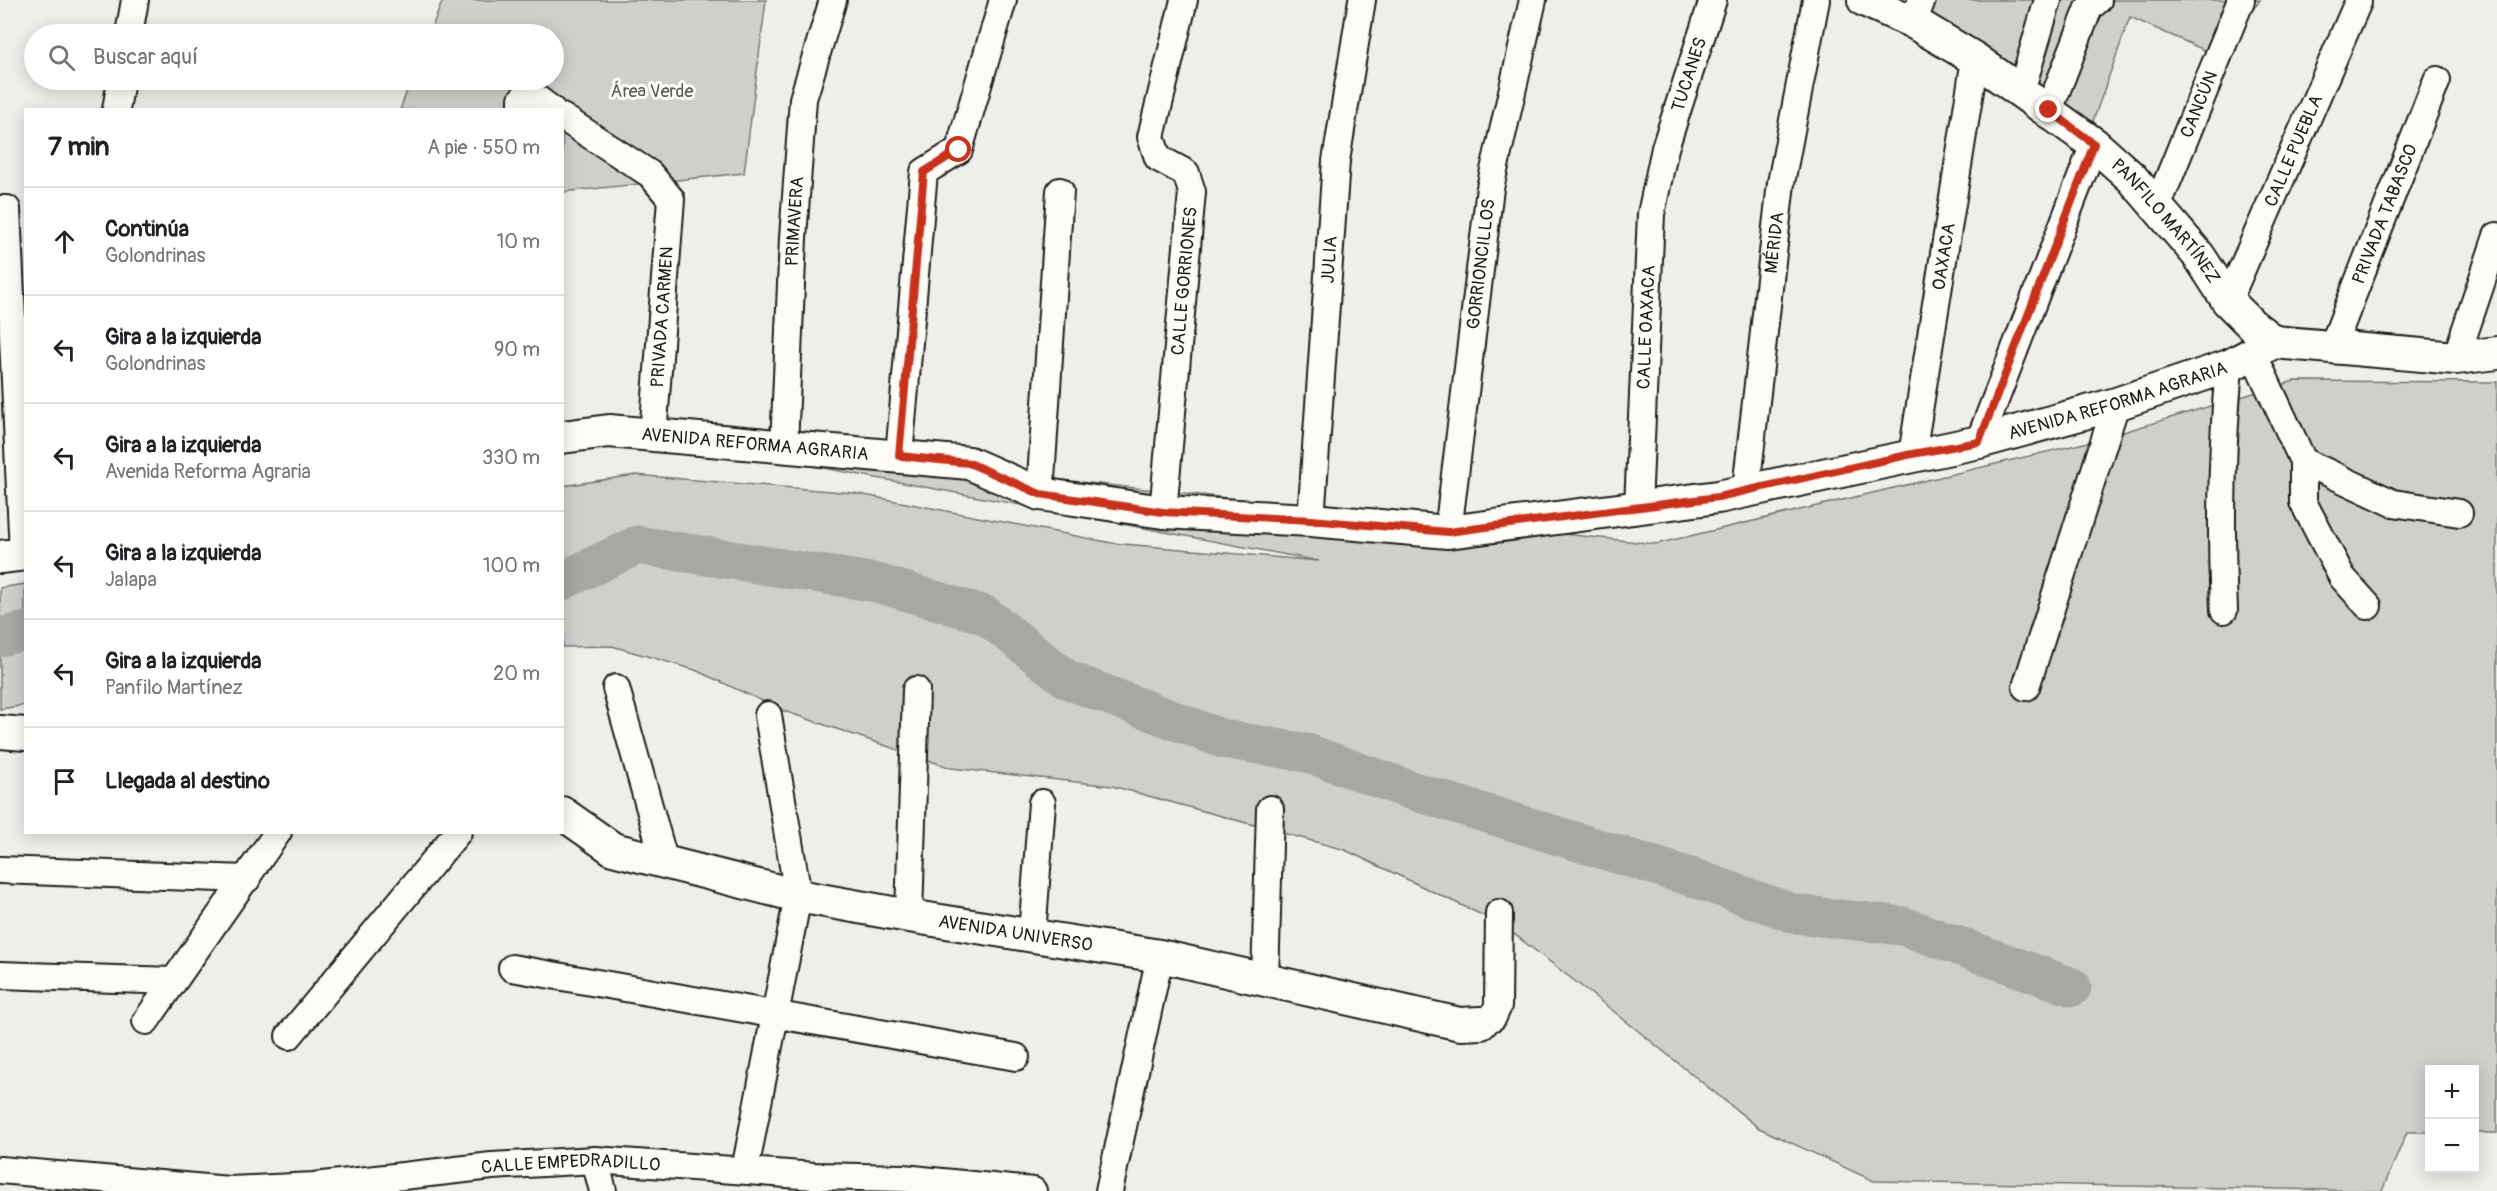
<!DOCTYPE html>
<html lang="es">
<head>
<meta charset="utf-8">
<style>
	:root { --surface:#fff; --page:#f6f6f6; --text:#202124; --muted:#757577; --line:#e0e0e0 }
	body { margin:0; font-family:Pangolin,sans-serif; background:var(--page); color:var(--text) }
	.controls { position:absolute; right:18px; bottom:18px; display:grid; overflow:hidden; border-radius:0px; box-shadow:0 3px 15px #0003 }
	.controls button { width:54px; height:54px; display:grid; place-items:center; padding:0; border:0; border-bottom:2px solid var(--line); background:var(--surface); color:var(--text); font:30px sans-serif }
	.stop { position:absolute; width:18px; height:18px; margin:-14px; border:4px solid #c8321e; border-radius:50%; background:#fff }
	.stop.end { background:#c8321e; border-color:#fff; box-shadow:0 2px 6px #0008 }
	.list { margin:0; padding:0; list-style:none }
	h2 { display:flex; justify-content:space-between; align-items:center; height:78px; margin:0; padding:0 24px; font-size:26px }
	h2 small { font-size:20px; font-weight:400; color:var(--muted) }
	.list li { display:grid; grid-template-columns:39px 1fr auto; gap:18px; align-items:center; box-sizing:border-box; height:108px; padding:0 24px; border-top:2px solid var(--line) }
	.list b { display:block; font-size:22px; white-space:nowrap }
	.list p { margin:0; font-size:20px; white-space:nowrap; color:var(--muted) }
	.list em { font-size:20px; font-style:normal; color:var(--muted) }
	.icon { flex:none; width:33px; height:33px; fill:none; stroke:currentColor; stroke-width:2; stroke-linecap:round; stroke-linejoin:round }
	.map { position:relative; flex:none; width:2497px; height:1191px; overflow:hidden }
	.search { position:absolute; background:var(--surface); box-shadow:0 3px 15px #0003; left:24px; top:24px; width:540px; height:66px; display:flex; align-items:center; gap:15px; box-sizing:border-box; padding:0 21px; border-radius:33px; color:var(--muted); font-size:22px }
	.panel { position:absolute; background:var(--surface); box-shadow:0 3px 15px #0003; left:24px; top:108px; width:540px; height:726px; border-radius:0px }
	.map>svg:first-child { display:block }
	.green { fill:#d0cfcc; stroke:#767674; stroke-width:1.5 }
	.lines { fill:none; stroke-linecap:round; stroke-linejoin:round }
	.river { stroke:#a8a7a3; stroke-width:39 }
	.minor-casing { stroke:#1c1c1c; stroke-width:30 }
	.tertiary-casing { stroke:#1c1c1c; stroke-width:36 }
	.minor { stroke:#fdfcf7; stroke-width:26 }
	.tertiary { stroke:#fdfcf7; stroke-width:32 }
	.route { stroke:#c8321e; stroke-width:8 }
	.labels { text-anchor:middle; stroke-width:6; stroke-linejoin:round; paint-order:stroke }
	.street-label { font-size:18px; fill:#1c1c1c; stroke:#fdfcf7 }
	.park-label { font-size:18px; fill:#5b5b5a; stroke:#fdfcf7 }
</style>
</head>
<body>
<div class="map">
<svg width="2497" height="1191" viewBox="0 0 2497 1191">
	<rect width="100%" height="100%" fill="#f0eeea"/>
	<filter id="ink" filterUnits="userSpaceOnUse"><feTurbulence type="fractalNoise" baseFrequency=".0167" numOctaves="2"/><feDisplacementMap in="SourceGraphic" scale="12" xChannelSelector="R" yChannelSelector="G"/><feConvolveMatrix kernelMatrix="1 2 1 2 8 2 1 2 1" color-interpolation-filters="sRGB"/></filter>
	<g filter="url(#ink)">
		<!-- green -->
		<g class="green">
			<path d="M 443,0 L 766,0 L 744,173 L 563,192 L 562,110 L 400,110 L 411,80 L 554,80 L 554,34 L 429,34 Z"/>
			<path d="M 1883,0 L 2260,0 L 2220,57 L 2130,17 L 2091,127 Z"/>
			<path d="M 2294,381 L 2497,382 L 2497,1133 L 2475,1133 L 2474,1070 L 2430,1070 L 2429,1132 L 2407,1132 L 2382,1191 L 1874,1181 L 1759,1128 L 1612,1010 L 1501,924 L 1345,850 L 1112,786 L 951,768 L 784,711 L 695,670 L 612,646 L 563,647 L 563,486 L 635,475 L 854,493 L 1112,543 L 1319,561 L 653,436 L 1656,544 L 2093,441 Z"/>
			<path d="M 25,584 L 25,705 L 0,709 L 0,588 Z"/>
		</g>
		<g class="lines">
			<!-- river -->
			<g class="river">
				<path d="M 562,581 L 637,545 L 877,583 L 985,615 L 1068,680 L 1223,739 L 1307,753 L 1407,789 L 1697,879 L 1795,914 L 1903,926 L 2072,987"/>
				<path d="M 0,637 L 26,631"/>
			</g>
			<defs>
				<g id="minor">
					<path d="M 1913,22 L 1922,0"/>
					<path d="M 129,34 L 135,0"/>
					<path d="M 2021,91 L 2048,0"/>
					<path d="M 116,110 L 121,80"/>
					<path d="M 522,110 L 522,99 L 526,95 L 532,95 L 552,110"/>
					<path d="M 2049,110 L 2089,8 L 2098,0"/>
					<path d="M 562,117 L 650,174 L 671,199 L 653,436"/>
					<path id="s1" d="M 2157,207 L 2241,0"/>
					<path d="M 0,209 L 7,209 L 23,554"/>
					<path id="s2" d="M 2228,301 L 2358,2"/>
					<path id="s3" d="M 2332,348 L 2437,80"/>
					<path d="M 2253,353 L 2303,461 L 2393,503 L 2459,513"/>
					<path d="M 2456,358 L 2497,236"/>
					<path d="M 1979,442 L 2094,144"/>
					<path id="s4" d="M 784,447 L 793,238 L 803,99 L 833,0"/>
					<path id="s5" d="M 1912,455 L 1975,59"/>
					<path d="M 899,456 L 924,172 L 959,150 L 1003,0"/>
					<path d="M 2303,461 L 2303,502 L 2342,577 L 2368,606"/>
					<path id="s6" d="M 1746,489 L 1781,183 L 1816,0"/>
					<path d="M 1040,494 L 1060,191"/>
					<path id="s7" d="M 1638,507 L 1651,214 L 1665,148 L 1713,0"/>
					<path id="s8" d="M 1163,512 L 1192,192 L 1186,173 L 1158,158 L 1151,137 L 1184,0"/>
					<path id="s9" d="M 1311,520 L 1336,161 L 1362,0"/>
					<path id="s10" d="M 1448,532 L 1490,188 L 1533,0"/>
					<path d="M 2224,610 C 2220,528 2222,447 2229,366"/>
					<path d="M 2026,687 L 2116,404"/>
					<path d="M 616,688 L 665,863"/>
					<path d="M 0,870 L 247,879"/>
					<path d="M 909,916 L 916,690"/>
					<path d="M 1032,935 L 1042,803"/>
					<path d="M 512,968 L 1016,1057"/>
					<path d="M 0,975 L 173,981"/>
					<path d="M 1265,981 L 1270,809"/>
					<path d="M 146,1021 L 278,832"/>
					<path d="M 1481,1023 L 1493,1017 L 1498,1006 L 1499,913"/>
					<path d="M 289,1036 L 458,832"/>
					<path d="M 595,1160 L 603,1191"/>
					<path id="s11" d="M 0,1170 L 229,1190 L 314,1186 L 492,1166 L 595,1160 L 815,1176 L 903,1178 L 1033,1191"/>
					<path d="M 745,1170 L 798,896 L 768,715"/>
					<path d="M 1109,1191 L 1160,956"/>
				</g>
				<g id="tertiary">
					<path id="s12" d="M 1864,0 L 1913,22 L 1975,59 L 2094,144 L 2132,178 L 2199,256 L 2228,301 L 2252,325 L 2274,342"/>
					<path id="s13" d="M 562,437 L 609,431 L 969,463 L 1040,494 L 1163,512 L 1311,520 L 1448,532 L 1718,497 L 1979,442 L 2116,404 L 2229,366 L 2274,342 L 2456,358 L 2497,353"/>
					<path d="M 0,557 L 26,554"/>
					<path d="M 0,732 L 26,734"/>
					<path id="s14" d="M 562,813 L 613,849 L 798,896 L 909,916 L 1160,956 L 1460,1024 L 1481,1023"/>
				</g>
			</defs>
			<!-- minor casing -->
			<use href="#minor" class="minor-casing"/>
			<!-- tertiary casing -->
			<use href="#tertiary" class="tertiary-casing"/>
			<!-- minor -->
			<use href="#minor" class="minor"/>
			<!-- tertiary -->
			<use href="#tertiary" class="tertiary"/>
		</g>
	</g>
	<g class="lines" filter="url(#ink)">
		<!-- route -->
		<path class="route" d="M 959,150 L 924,172 L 899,456 L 969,463 L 1040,494 L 1163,512 L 1311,520 L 1448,532 L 1718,497 L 1912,454 L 1979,442 L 2094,144 L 2049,110"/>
	</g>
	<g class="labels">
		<!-- street labels -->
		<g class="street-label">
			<text dy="6" stroke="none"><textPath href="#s7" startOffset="438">TUCANES</textPath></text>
			<text dy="6" stroke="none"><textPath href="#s1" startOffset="111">CANCÚN</textPath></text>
			<text dy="6" stroke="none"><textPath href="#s2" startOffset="164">CALLE PUEBLA</textPath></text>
			<text dy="6" stroke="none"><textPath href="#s3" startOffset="144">PRIVADA TABASCO</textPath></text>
			<text dy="6" stroke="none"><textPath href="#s4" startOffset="226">PRIMAVERA</textPath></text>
			<text dy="6" stroke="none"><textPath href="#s12" startOffset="378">PANFILO MARTÍNEZ</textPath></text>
			<text dy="6" stroke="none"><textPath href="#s6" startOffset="248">MÉRIDA</textPath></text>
			<text dy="6" stroke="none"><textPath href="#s5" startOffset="201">OAXACA</textPath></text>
			<text dy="6" stroke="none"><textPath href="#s9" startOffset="261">JULIA</textPath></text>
			<text dy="6" stroke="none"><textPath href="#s10" startOffset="270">GORRIONCILLOS</textPath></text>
			<text dy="6" stroke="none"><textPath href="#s8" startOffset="232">CALLE GORRIONES</textPath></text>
			<text transform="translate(662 317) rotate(-86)" y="6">PRIVADA CARMEN</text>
			<text dy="6" stroke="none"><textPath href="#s7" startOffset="180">CALLE OAXACA</textPath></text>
			<text dy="6" stroke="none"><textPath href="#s13" startOffset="1580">AVENIDA REFORMA AGRARIA</textPath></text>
			<text dy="6" stroke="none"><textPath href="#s13" startOffset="194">AVENIDA REFORMA AGRARIA</textPath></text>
			<text dy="6" stroke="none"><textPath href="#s14" startOffset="474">AVENIDA UNIVERSO</textPath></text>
			<text dy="6" stroke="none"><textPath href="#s11" startOffset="573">CALLE EMPEDRADILLO</textPath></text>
		</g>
		<!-- park labels -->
		<g class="park-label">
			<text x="652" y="97">Área Verde</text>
		</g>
	</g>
</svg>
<div class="controls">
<button>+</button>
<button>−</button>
</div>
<div class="stop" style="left:959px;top:150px"></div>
<div class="stop end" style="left:2049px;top:110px"></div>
<div class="search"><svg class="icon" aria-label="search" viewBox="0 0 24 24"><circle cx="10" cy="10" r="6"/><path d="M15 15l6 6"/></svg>Buscar aquí</div>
<section class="panel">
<h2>7 min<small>A pie · 550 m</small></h2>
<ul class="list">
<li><svg class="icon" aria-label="ahead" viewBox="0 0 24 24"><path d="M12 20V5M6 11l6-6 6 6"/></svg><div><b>Continúa</b><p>Golondrinas</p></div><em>10 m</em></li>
<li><svg class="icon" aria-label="left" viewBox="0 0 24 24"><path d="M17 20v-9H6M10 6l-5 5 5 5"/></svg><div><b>Gira a la izquierda</b><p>Golondrinas</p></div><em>90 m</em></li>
<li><svg class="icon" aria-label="left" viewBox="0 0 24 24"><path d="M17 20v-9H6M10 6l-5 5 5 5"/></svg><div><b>Gira a la izquierda</b><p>Avenida Reforma Agraria</p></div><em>330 m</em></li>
<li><svg class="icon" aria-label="left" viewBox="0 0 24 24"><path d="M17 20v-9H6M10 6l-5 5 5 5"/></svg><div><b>Gira a la izquierda</b><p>Jalapa</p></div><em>100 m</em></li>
<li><svg class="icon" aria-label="left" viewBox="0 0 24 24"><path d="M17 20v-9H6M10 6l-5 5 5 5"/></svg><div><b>Gira a la izquierda</b><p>Panfilo Martínez</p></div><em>20 m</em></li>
<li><svg class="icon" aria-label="arrive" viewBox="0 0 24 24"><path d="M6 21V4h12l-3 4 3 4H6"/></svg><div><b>Llegada al destino</b></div></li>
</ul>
</section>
</div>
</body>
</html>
